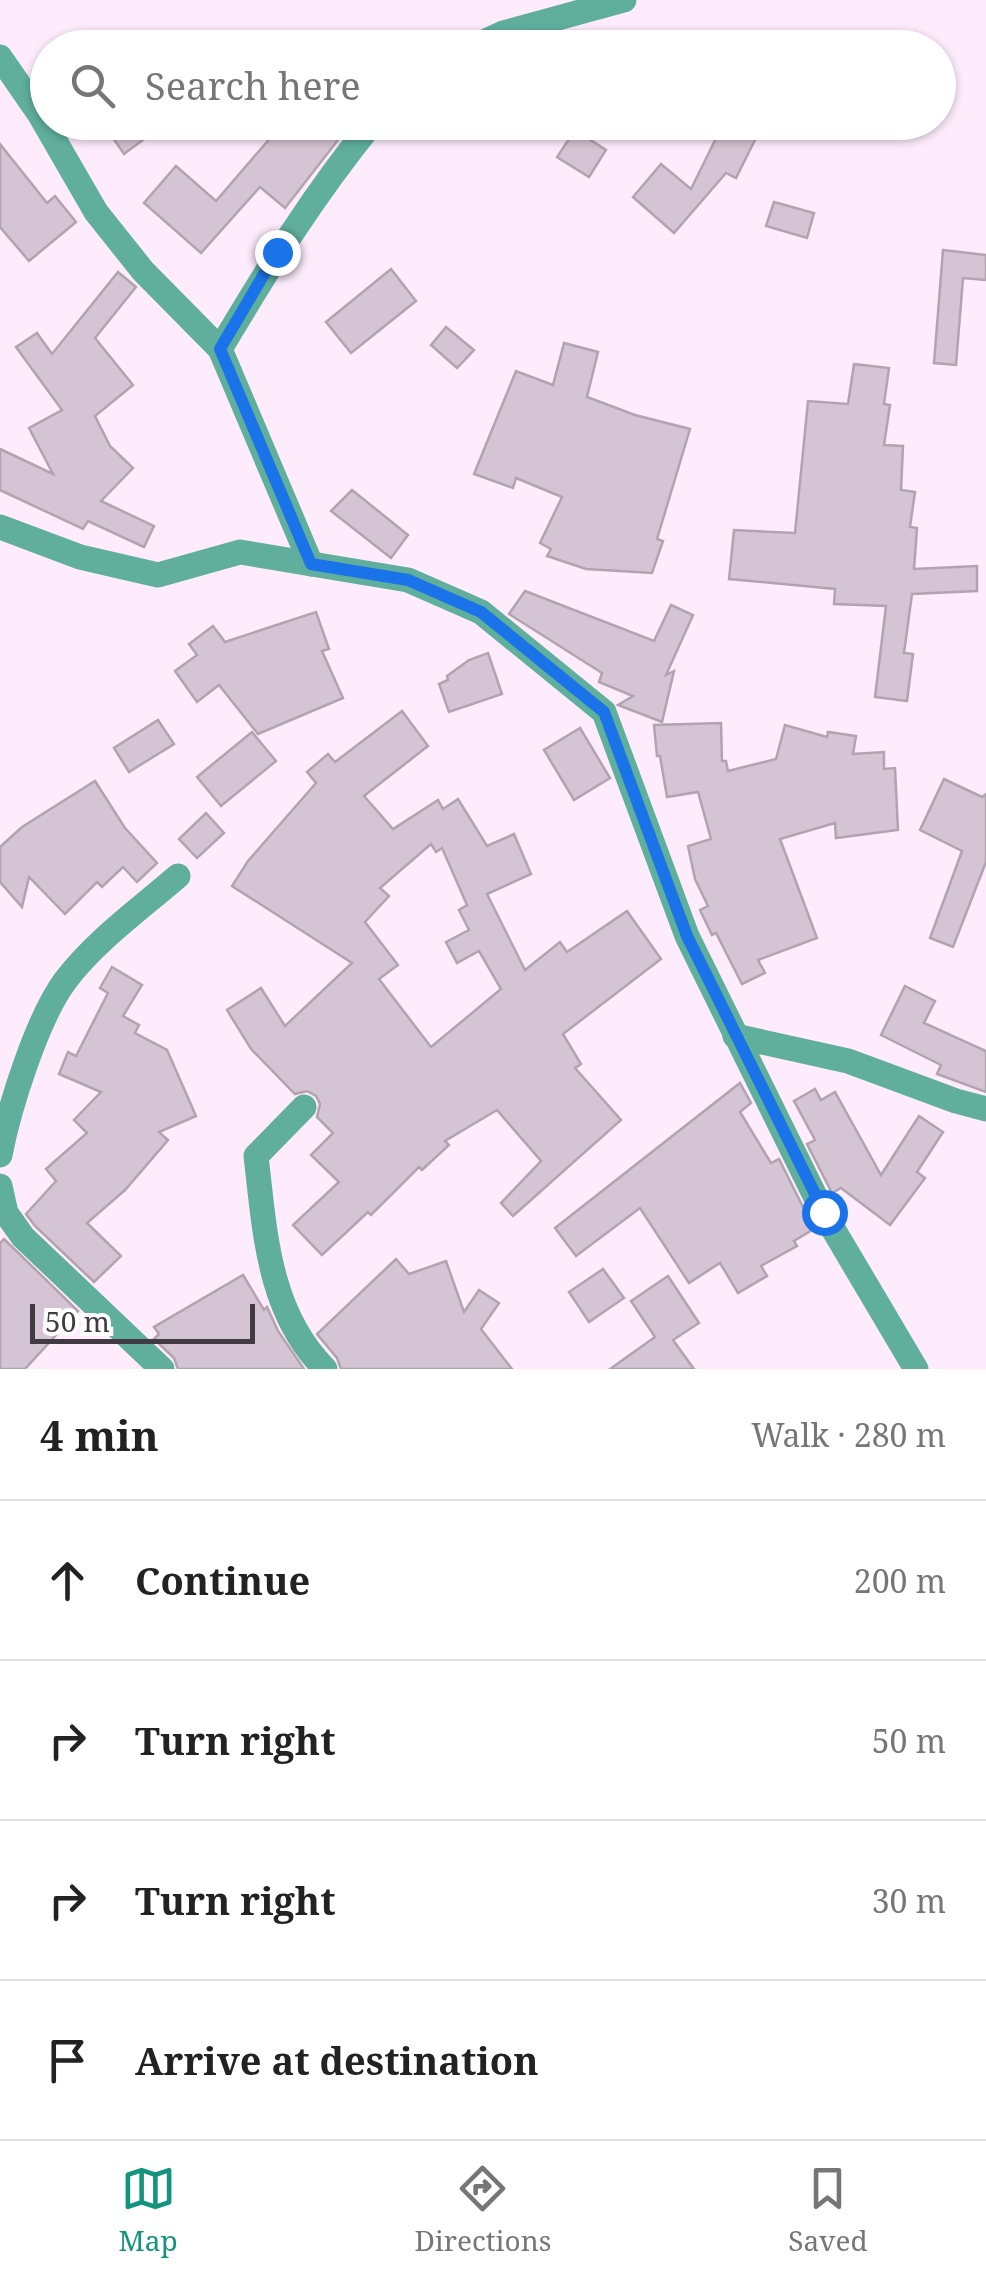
<!DOCTYPE html>
<html lang="en">
<head>
<meta charset="utf-8">
<style>
	:root { --surface:#fff; --page:#f6f6f6; --text:#222; --muted:#767676; --line:#e0e0e0; --accent:#14947d }
	body { margin:0; font-family:"Noto Serif",serif; background:var(--page); color:var(--text) }
	.scale { position:absolute; left:30px; bottom:25px; width:225px; box-sizing:border-box; padding-left:10px; border:5px solid #413a40; border-top:0; font-size:28px; line-height:35px; white-space:nowrap; color:#413a40; -webkit-text-stroke:8px #fff; paint-order:stroke }
	.stop { position:absolute; width:30px; height:30px; margin:-22px; border:8px solid #1a73e8; border-radius:50%; background:#fff }
	.stop.end { background:#1a73e8; border-color:#fff; box-shadow:0 2px 10px #0008 }
	.list { margin:0; padding:0; list-style:none }
	h2 { display:flex; justify-content:space-between; align-items:center; height:130px; margin:0; padding:0 40px; font-size:42px }
	h2 small { font-size:32px; font-weight:400; color:var(--muted) }
	.list li { display:grid; grid-template-columns:65px 1fr auto; gap:30px; align-items:center; box-sizing:border-box; height:160px; padding:0 40px; border-top:2px solid var(--line) }
	.list b { display:block; font-size:38px; white-space:nowrap }
	.list em { font-size:32px; font-style:normal; color:var(--muted) }
	.icon { flex:none; width:55px; height:55px; fill:none; stroke:currentColor; stroke-width:2; stroke-linecap:round; stroke-linejoin:round }
	.map { position:relative; flex:none; width:986px; height:1369px; overflow:hidden }
	.search { position:absolute; background:var(--surface); box-shadow:0 2px 8px #0004; left:30px; right:30px; top:30px; height:110px; display:flex; align-items:center; gap:25px; box-sizing:border-box; padding:0 35px; border-radius:55px; color:var(--muted); font-size:38px }
	.sheet { height:770px; background:var(--surface) }
	nav { display:flex; justify-content:space-around; align-items:center; box-sizing:border-box; height:140px; border-top:2px solid var(--line); background:var(--surface); font-size:28px; color:var(--muted) }
	nav a { display:grid; justify-items:center; gap:5px }
	nav .on { color:var(--accent) }
	.map>svg:first-child { display:block }
	.building { fill:#d5c4d3; stroke:#b3a3b1; stroke-width:2.5; fill-rule:evenodd }
	.lines { fill:none; stroke-linecap:round; stroke-linejoin:round }
	.minor { stroke:#5faf9c; stroke-width:25 }
	.route { stroke:#1a73e8; stroke-width:12 }
</style>
</head>
<body>
<div class="map">
<svg width="986" height="1369" viewBox="0 0 986 1369">
	<rect width="100%" height="100%" fill="#feecfc"/>
	<!-- building -->
	<g class="building">
		<path d="M 124,122 L 167,122 L 124,154 L 109,132 Z"/>
		<path d="M 284,122 L 352,122 L 285,208 L 260,187 L 201,253 L 144,203 L 176,166 L 216,201 Z"/>
		<path d="M 724,122 L 757,136 L 736,178 L 726,173 L 674,233 L 633,197 L 661,164 L 691,189 Z"/>
		<path d="M 575,130 L 606,150 L 589,177 L 557,157 Z"/>
		<path d="M 0,144 L 47,203 L 55,196 L 76,222 L 29,261 L 0,227 Z"/>
		<path d="M 774,202 L 814,213 L 807,238 L 766,226 Z"/>
		<path d="M 943,250 L 986,255 L 986,280 L 963,278 L 956,365 L 934,363 Z"/>
		<path d="M 391,269 L 416,301 L 351,353 L 326,322 Z"/>
		<path d="M 118,272 L 136,287 L 95,338 L 133,385 L 95,416 L 110,446 L 133,468 L 101,501 L 154,526 L 144,547 L 88,521 L 83,529 L 0,490 L 0,449 L 53,474 L 29,428 L 62,410 L 16,347 L 37,333 L 52,354 Z"/>
		<path d="M 446,327 L 474,350 L 457,368 L 431,345 Z"/>
		<path d="M 564,343 L 598,352 L 587,397 L 635,415 L 690,429 L 657,539 L 663,541 L 652,573 L 586,569 L 547,556 L 551,549 L 540,543 L 562,497 L 516,478 L 513,488 L 474,474 L 516,371 L 553,385 Z"/>
		<path d="M 854,364 L 889,368 L 884,404 L 890,405 L 884,445 L 903,446 L 901,490 L 915,492 L 910,527 L 917,528 L 914,569 L 977,566 L 977,591 L 912,594 L 904,653 L 913,654 L 907,701 L 875,697 L 886,606 L 834,604 L 835,589 L 729,579 L 734,530 L 795,533 L 808,401 L 848,404 Z"/>
		<path d="M 352,490 L 408,535 L 391,558 L 331,511 Z"/>
		<path d="M 525,591 L 654,641 L 671,605 L 693,615 L 666,675 L 674,671 L 662,722 L 618,705 L 633,696 L 599,682 L 602,673 L 509,614 Z"/>
		<path d="M 316,612 L 329,649 L 322,651 L 343,698 L 258,734 L 219,685 L 197,702 L 175,671 L 197,655 L 189,644 L 213,626 L 225,642 Z"/>
		<path d="M 488,653 L 502,694 L 449,712 L 439,684 L 448,680 L 447,676 L 469,660 Z"/>
		<path d="M 402,711 L 428,746 L 364,796 L 393,829 L 438,800 L 443,809 L 458,799 L 487,846 L 514,834 L 531,874 L 487,894 L 525,970 L 560,942 L 567,952 L 627,911 L 661,959 L 563,1034 L 581,1064 L 575,1068 L 621,1120 L 513,1216 L 501,1203 L 541,1161 L 497,1110 L 445,1141 L 449,1145 L 422,1170 L 419,1167 L 371,1215 L 368,1212 L 322,1255 L 293,1225 L 339,1182 L 311,1155 L 333,1133 L 317,1117 L 320,1104 L 316,1096 L 307,1091 L 295,1094 L 251,1049 L 227,1010 L 261,988 L 285,1026 L 352,963 L 232,886 L 248,861 L 316,783 L 307,772 L 328,754 L 335,762 ZM 431,844 L 436,852 L 442,848 L 467,905 L 459,910 L 469,930 L 446,942 L 457,963 L 479,951 L 501,989 L 431,1047 L 379,979 L 398,965 L 365,922 L 389,896 L 380,888 Z"/>
		<path d="M 158,720 L 174,744 L 129,772 L 114,748 Z"/>
		<path d="M 721,723 L 722,761 L 726,761 L 728,771 L 776,759 L 785,725 L 827,737 L 828,732 L 856,736 L 853,754 L 884,752 L 884,769 L 895,768 L 898,830 L 836,838 L 835,823 L 780,839 L 817,938 L 758,960 L 765,973 L 742,984 L 716,933 L 712,935 L 700,910 L 708,906 L 695,879 L 688,846 L 711,839 L 698,792 L 667,797 L 660,756 L 657,756 L 654,725 Z"/>
		<path d="M 580,728 L 610,778 L 574,800 L 544,750 Z"/>
		<path d="M 252,732 L 276,761 L 221,806 L 197,777 Z"/>
		<path d="M 944,779 L 982,797 L 986,794 L 986,862 L 953,947 L 930,938 L 962,851 L 920,830 Z"/>
		<path d="M 95,781 L 125,828 L 157,863 L 137,882 L 123,867 L 102,887 L 97,882 L 65,914 L 29,877 L 22,907 L 0,882 L 0,847 L 22,827 Z"/>
		<path d="M 206,813 L 224,833 L 197,858 L 179,839 Z"/>
		<path d="M 112,967 L 142,985 L 123,1016 L 139,1025 L 135,1033 L 167,1050 L 196,1116 L 159,1132 L 168,1140 L 125,1190 L 87,1223 L 121,1256 L 94,1282 L 35,1226 L 26,1214 L 56,1181 L 46,1169 L 87,1133 L 74,1120 L 101,1092 L 59,1074 L 68,1052 L 76,1056 L 108,993 L 100,988 Z"/>
		<path d="M 905,986 L 935,1001 L 924,1023 L 986,1051 L 986,1092 L 937,1074 L 941,1065 L 881,1035 Z"/>
		<path d="M 740,1083 L 751,1103 L 740,1112 L 771,1163 L 779,1159 L 814,1229 L 794,1241 L 797,1246 L 761,1266 L 767,1276 L 738,1293 L 720,1263 L 689,1283 L 640,1208 L 576,1256 L 555,1228 Z"/>
		<path d="M 815,1089 L 821,1100 L 835,1092 L 881,1175 L 919,1116 L 943,1132 L 917,1172 L 925,1178 L 890,1225 L 841,1188 L 832,1193 L 807,1144 L 815,1140 L 794,1101 Z"/>
		<path d="M 4,1239 L 78,1311 L 25,1369 L 0,1369 L 0,1243 Z"/>
		<path d="M 396,1259 L 409,1274 L 446,1261 L 464,1312 L 479,1290 L 499,1303 L 481,1329 L 512,1369 L 341,1369 L 337,1358 L 317,1334 Z"/>
		<path d="M 603,1269 L 624,1298 L 589,1322 L 569,1292 Z"/>
		<path d="M 243,1275 L 264,1310 L 267,1307 L 278,1331 L 304,1369 L 178,1369 L 174,1358 L 154,1339 L 159,1334 L 154,1327 Z"/>
		<path d="M 668,1276 L 699,1323 L 673,1340 L 694,1369 L 610,1369 L 655,1337 L 631,1301 Z"/>
	</g>
	<g class="lines">
		<!-- minor -->
		<g class="minor">
			<path d="M 471,48 L 503,33 L 624,0"/>
			<path d="M 0,57 L 40,115 L 96,212 L 143,271 L 220,349 L 311,564"/>
			<path d="M 220,349 C 267,270 314,194 373,122"/>
			<path d="M 0,527 L 80,557 L 158,575 L 240,552 L 408,580 L 481,612 L 604,712 L 687,936 L 823,1212 L 916,1369"/>
			<path d="M 735,1036 L 848,1061 L 956,1101 L 986,1109"/>
			<path d="M 304,1107 L 256,1156 C 265,1232 268,1312 325,1369"/>
			<path d="M 0,1155 C 9,1108 37,1019 65,981 C 95,941 140,909 178,876"/>
			<path d="M 0,1186 L 6,1213 L 23,1237 L 162,1369"/>
		</g>
	</g>
	<g class="lines">
		<!-- route -->
		<path class="route" d="M 277,252 L 220,349 L 311,564 L 408,580 L 481,612 L 604,712 L 687,936 L 824,1212"/>
	</g>
</svg>
<div class="scale">50 m</div>
<div class="stop" style="left:824px;top:1212px"></div>
<div class="stop end" style="left:277px;top:252px"></div>
<div class="search"><svg class="icon" aria-label="search" viewBox="0 0 24 24"><circle cx="10" cy="10" r="6"/><path d="M15 15l6 6"/></svg>Search here</div>
</div>
<section class="sheet">
<h2>4 min<small>Walk · 280 m</small></h2>
<ul class="list">
<li><svg class="icon" aria-label="ahead" viewBox="0 0 24 24"><path d="M12 20V5M6 11l6-6 6 6"/></svg><div><b>Continue</b></div><em>200 m</em></li>
<li><svg class="icon" aria-label="right" viewBox="0 0 24 24"><path d="M7 20v-9h11M14 6l5 5-5 5"/></svg><div><b>Turn right</b></div><em>50 m</em></li>
<li><svg class="icon" aria-label="right" viewBox="0 0 24 24"><path d="M7 20v-9h11M14 6l5 5-5 5"/></svg><div><b>Turn right</b></div><em>30 m</em></li>
<li><svg class="icon" aria-label="arrive" viewBox="0 0 24 24"><path d="M6 21V4h12l-3 4 3 4H6"/></svg><div><b>Arrive at destination</b></div></li>
</ul>
</section>
<nav>
<a class="on"><svg class="icon" aria-label="map" viewBox="0 0 24 24"><path d="M3 6l6-2 6 2 6-2v14l-6 2-6-2-6 2zM9 4v14M15 6v14"/></svg>Map</a>
<a><svg class="icon" aria-label="directions" viewBox="0 0 24 24"><path d="M12 3l9 9-9 9-9-9zM9 14v-3h6M13 9l2 2-2 2"/></svg>Directions</a>
<a><svg class="icon" aria-label="saved" viewBox="0 0 24 24"><path d="M7 4h10v16l-5-4-5 4z"/></svg>Saved</a>
</nav>
</body>
</html>
